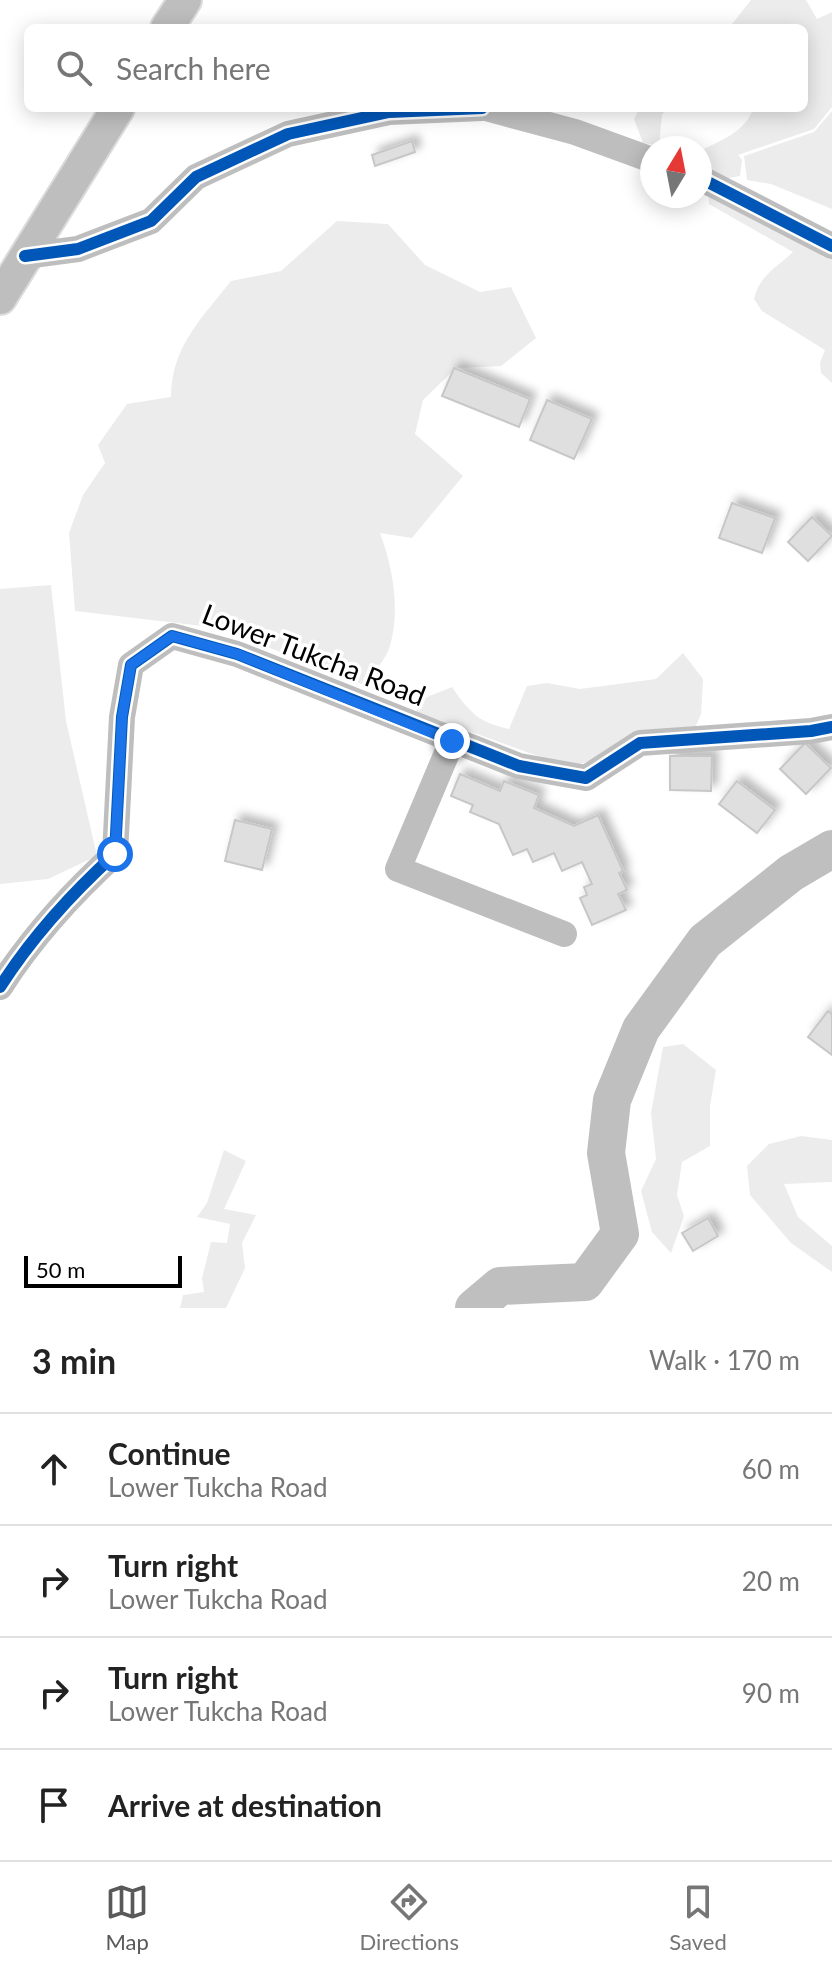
<!DOCTYPE html>
<html lang="en">
<head>
<meta charset="utf-8">
<style>
	:root { --surface:#fff; --page:#f6f6f6; --text:#222; --muted:#767676; --line:#e0e0e0; --accent:#595959 }
	body { margin:0; font-family:Lato,sans-serif; background:var(--page); color:var(--text) }
	.compass { position:absolute; left:640px; top:136px; width:72px; height:72px; border-radius:50%; background:var(--surface); box-shadow:0 4px 20px #0003; rotate:10deg }
	.scale { position:absolute; left:24px; bottom:20px; width:158px; box-sizing:border-box; padding-left:8px; border:4px solid #000; border-top:0; font-size:22px; line-height:28px; white-space:nowrap; color:#000; -webkit-text-stroke:6px #fff; paint-order:stroke }
	.stop { position:absolute; width:24px; height:24px; margin:-18px; border:6px solid #1a73e8; border-radius:50%; background:#fff }
	.stop.end { background:#1a73e8; border-color:#fff; box-shadow:0 2px 8px #0008 }
	.list { margin:0; padding:0; list-style:none }
	h2 { display:flex; justify-content:space-between; align-items:center; height:104px; margin:0; padding:0 32px; font-size:34px }
	h2 small { font-size:26px; font-weight:400; color:var(--muted) }
	.list li { display:grid; grid-template-columns:52px 1fr auto; gap:24px; align-items:center; box-sizing:border-box; height:112px; padding:0 32px; border-top:2px solid var(--line) }
	.list b { display:block; font-size:30px; white-space:nowrap }
	.list p { margin:0; font-size:26px; white-space:nowrap; color:var(--muted) }
	.list em { font-size:26px; font-style:normal; color:var(--muted) }
	.icon { flex:none; width:44px; height:44px; fill:none; stroke:currentColor; stroke-width:2; stroke-linecap:round; stroke-linejoin:round }
	.map { position:relative; flex:none; width:832px; height:1308px; overflow:hidden }
	.search { position:absolute; background:var(--surface); box-shadow:0 4px 20px #0003; left:24px; right:24px; top:24px; height:88px; display:flex; align-items:center; gap:20px; box-sizing:border-box; padding:0 28px; border-radius:12px; color:var(--muted); font-size:30px }
	.sheet { height:552px; background:var(--surface) }
	nav { display:flex; justify-content:space-around; align-items:center; box-sizing:border-box; height:112px; border-top:2px solid var(--line); background:var(--surface); font-size:22px; color:var(--muted) }
	nav a { display:grid; justify-items:center; gap:4px }
	nav .on { color:var(--accent) }
	.map>svg:first-child { display:block }
	.green { fill:#ececec }
	.lines { fill:none; stroke-linecap:round; stroke-linejoin:round }
	.river { stroke:#bfbfbf; stroke-width:38 }
	.building { fill:#dfdfdf; stroke:#c7c7c7; stroke-width:2; filter:url(#shadow) }
	.major-casing { stroke:#dbdbdb; stroke-width:36 }
	.minor { stroke:#bebebe; stroke-width:26 }
	.major { stroke:#bebebe; stroke-width:32 }
	.cycleway-casing { stroke:#fff; stroke-width:17 }
	.cycleway { stroke:#0057b8; stroke-width:12 }
	.route { stroke:#1a73e8; stroke-width:10 }
	.labels { text-anchor:middle; stroke-width:7; stroke-linejoin:round; paint-order:stroke }
	.street-label { font-size:28px; fill:#000; stroke:#fff }
</style>
</head>
<body>
<div class="map">
<svg width="832" height="1308" viewBox="0 0 832 1308">
	<defs>
		<filter id="shadow"><feDropShadow dx="6" dy="-6" stdDeviation="4" flood-color="#0004"/></filter>
	</defs>
	<rect width="100%" height="100%" fill="#fff"/>
	<!-- green -->
	<g class="green">
		<path d="M 751,0 L 806,0 L 817,19 L 832,12 L 832,107 L 814,129 L 738,155 L 742,160 L 740,176 L 722,179 L 702,162 L 702,150 C 721,140 747,131 753,108 L 804,108 L 804,28 L 720,28 L 732,24 Z"/>
		<path d="M 640,108 L 670,108 L 662,114 L 659,146 L 643,143 L 634,119 Z"/>
		<path d="M 832,111 L 832,209 L 771,184 L 747,180 L 744,156 L 814,132 Z"/>
		<path d="M 708,192 L 832,254 L 832,383 L 821,373 L 820,363 L 825,350 L 762,311 L 754,299 C 759,276 777,267 793,252 L 709,204 Z"/>
		<path d="M 337,221 L 388,224 L 425,265 L 480,292 L 511,287 L 536,338 L 501,366 L 456,368 L 423,400 L 415,434 L 463,476 L 412,538 L 380,533 C 393,568 401,612 389,649 C 384,662 372,674 364,685 L 219,628 L 75,611 L 69,533 L 83,495 L 105,463 L 98,445 L 127,404 L 171,397 C 171,347 202,318 231,281 L 281,271 Z"/>
		<path d="M 51,585 L 66,721 L 97,856 L 48,879 L 0,884 L 0,589 Z"/>
		<path d="M 683,653 L 703,679 L 701,714 L 693,733 L 601,756 L 571,768 L 416,712 L 420,700 L 452,687 C 470,713 478,722 509,729 L 527,686 L 547,683 L 580,689 L 656,679 Z"/>
		<path d="M 683,1044 L 716,1070 L 710,1106 L 710,1146 L 682,1162 L 677,1195 L 684,1216 L 671,1253 L 652,1232 L 641,1191 L 656,1159 L 651,1113 L 663,1047 Z"/>
		<path d="M 801,1136 L 832,1140 L 832,1182 L 784,1184 L 798,1217 L 832,1246 L 832,1272 L 791,1243 L 750,1195 L 747,1166 L 769,1144 Z"/>
		<path d="M 224,1150 L 246,1161 L 224,1209 L 256,1215 L 242,1243 L 245,1268 L 226,1308 L 180,1308 L 183,1295 L 204,1292 L 202,1278 L 211,1242 L 227,1243 L 230,1224 L 197,1217 L 207,1203 Z"/>
	</g>
	<g class="lines">
		<!-- river -->
		<path class="river" d="M 474,1308 L 500,1286 L 585,1282 L 620,1234 L 606,1153 L 612,1100 L 641,1029 L 705,941 L 791,873 L 832,849"/>
	</g>
	<!-- building -->
	<g class="building">
		<path d="M 412,141 L 415,152 L 375,166 L 372,155 Z"/>
		<path d="M 454,368 L 530,399 L 519,427 L 442,396 Z"/>
		<path d="M 547,400 L 592,419 L 574,459 L 530,440 Z"/>
		<path d="M 732,503 L 775,518 L 762,553 L 719,538 Z"/>
		<path d="M 812,517 L 832,536 L 808,561 L 788,542 Z"/>
		<path d="M 805,743 L 831,768 L 806,794 L 780,769 Z"/>
		<path d="M 670,756 L 712,756 L 711,791 L 670,790 Z"/>
		<path d="M 460,774 L 500,791 L 504,781 L 539,795 L 534,808 L 574,826 L 598,815 L 623,871 L 619,873 L 627,890 L 618,894 L 626,910 L 592,925 L 580,898 L 587,895 L 584,887 L 592,884 L 582,862 L 562,871 L 554,853 L 533,862 L 527,849 L 513,855 L 499,824 L 470,812 L 473,805 L 451,796 Z"/>
		<path d="M 737,781 L 775,810 L 757,833 L 719,804 Z"/>
		<path d="M 235,820 L 272,829 L 262,870 L 225,861 Z"/>
		<path d="M 828,1011 L 832,1014 L 832,1055 L 808,1037 Z"/>
		<path d="M 708,1218 L 718,1236 L 693,1251 L 682,1233 Z"/>
	</g>
	<g class="lines">
		<defs>
			<g id="major">
				<path d="M 167,28 L 185,0"/>
				<path d="M 0,298 L 118,108"/>
			</g>
		</defs>
		<!-- major casing -->
		<use href="#major" class="major-casing"/>
		<!-- minor -->
		<g class="minor">
			<path d="M 486,108 L 575,132 L 652,160"/>
			<path d="M 700,178 L 832,246"/>
			<path d="M 25,256 L 78,249 L 151,221 L 196,177 L 288,134 L 389,112 L 482,108"/>
			<path d="M 452,741 L 398,869 L 564,934"/>
			<path d="M 0,987 C 32,937 71,894 115,854 L 122,717 L 131,665 L 172,636 L 237,654 L 519,766 L 586,778 L 640,743 L 811,731 L 832,727"/>
		</g>
		<!-- major -->
		<use href="#major" class="major"/>
		<defs>
			<g id="cycleway">
				<path d="M 700,178 L 832,246"/>
				<path d="M 25,256 L 78,249 L 151,221 L 196,177 L 288,134 L 389,112 L 482,108"/>
				<path d="M 0,987 C 32,937 71,894 115,854 L 122,717 L 131,665 L 172,636 L 237,654 L 519,766 L 586,778 L 640,743 L 811,731 L 832,727"/>
			</g>
		</defs>
		<!-- cycleway casing -->
		<use href="#cycleway" class="cycleway-casing"/>
		<!-- cycleway -->
		<use href="#cycleway" class="cycleway"/>
	</g>
	<g class="lines">
		<!-- route -->
		<path class="route" d="M 115,854 L 122,717 L 131,665 L 172,636 L 237,654 L 452,741"/>
	</g>
	<g class="labels">
		<!-- street labels -->
		<g class="street-label">
			<text transform="translate(314 655) rotate(21)" y="10">Lower Tukcha Road</text>
		</g>
	</g>
</svg>
<svg class="compass" viewBox="-18 -18 36 36"><path d="M0-13l5 13h-10z" fill="#e53935"/><path d="M0 13l5-13h-10z" fill="#767676"/></svg>
<div class="scale">50 m</div>
<div class="stop" style="left:115px;top:854px"></div>
<div class="stop end" style="left:452px;top:741px"></div>
<div class="search"><svg class="icon" aria-label="search" viewBox="0 0 24 24"><circle cx="10" cy="10" r="6"/><path d="M15 15l6 6"/></svg>Search here</div>
</div>
<section class="sheet">
<h2>3 min<small>Walk · 170 m</small></h2>
<ul class="list">
<li><svg class="icon" aria-label="ahead" viewBox="0 0 24 24"><path d="M12 20V5M6 11l6-6 6 6"/></svg><div><b>Continue</b><p>Lower Tukcha Road</p></div><em>60 m</em></li>
<li><svg class="icon" aria-label="right" viewBox="0 0 24 24"><path d="M7 20v-9h11M14 6l5 5-5 5"/></svg><div><b>Turn right</b><p>Lower Tukcha Road</p></div><em>20 m</em></li>
<li><svg class="icon" aria-label="right" viewBox="0 0 24 24"><path d="M7 20v-9h11M14 6l5 5-5 5"/></svg><div><b>Turn right</b><p>Lower Tukcha Road</p></div><em>90 m</em></li>
<li><svg class="icon" aria-label="arrive" viewBox="0 0 24 24"><path d="M6 21V4h12l-3 4 3 4H6"/></svg><div><b>Arrive at destination</b></div></li>
</ul>
</section>
<nav>
<a class="on"><svg class="icon" aria-label="map" viewBox="0 0 24 24"><path d="M3 6l6-2 6 2 6-2v14l-6 2-6-2-6 2zM9 4v14M15 6v14"/></svg>Map</a>
<a><svg class="icon" aria-label="directions" viewBox="0 0 24 24"><path d="M12 3l9 9-9 9-9-9zM9 14v-3h6M13 9l2 2-2 2"/></svg>Directions</a>
<a><svg class="icon" aria-label="saved" viewBox="0 0 24 24"><path d="M7 4h10v16l-5-4-5 4z"/></svg>Saved</a>
</nav>
</body>
</html>
